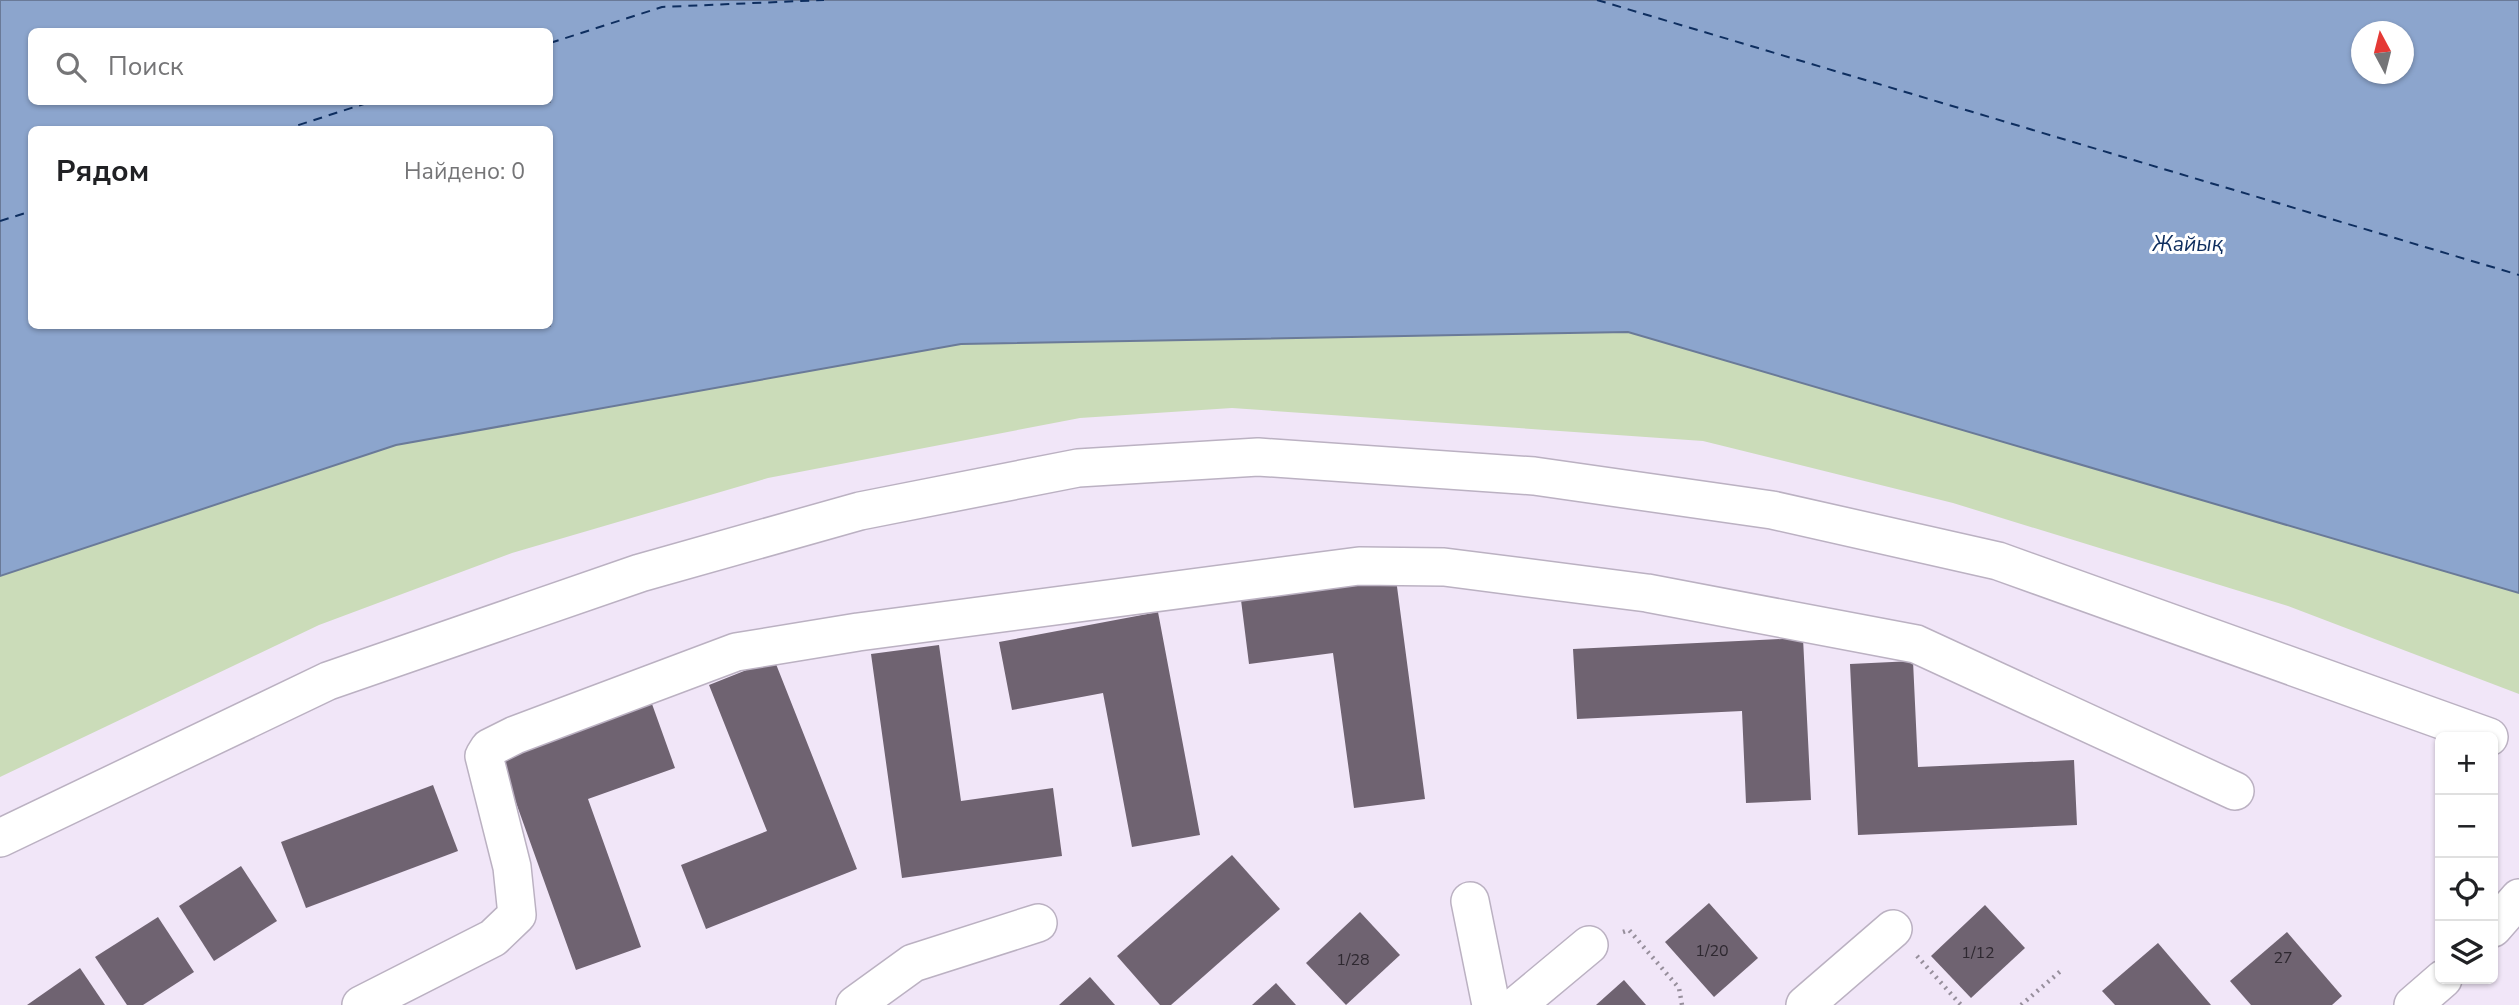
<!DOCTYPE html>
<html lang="ru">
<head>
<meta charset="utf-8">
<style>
	:root { --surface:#fff; --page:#f6f6f6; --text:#202124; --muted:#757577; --line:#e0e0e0 }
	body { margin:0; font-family:"Nunito Sans",sans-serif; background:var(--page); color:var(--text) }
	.controls { position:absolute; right:21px; bottom:21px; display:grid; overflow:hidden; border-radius:10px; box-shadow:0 2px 5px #0004 }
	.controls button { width:63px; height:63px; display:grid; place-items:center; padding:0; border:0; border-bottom:2px solid var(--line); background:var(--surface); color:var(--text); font:35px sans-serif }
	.compass { position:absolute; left:2351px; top:21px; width:63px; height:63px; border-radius:50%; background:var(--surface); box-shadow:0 2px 5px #0004; rotate:353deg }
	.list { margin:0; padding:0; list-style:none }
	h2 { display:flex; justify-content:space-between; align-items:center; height:91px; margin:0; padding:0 28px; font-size:30px }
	h2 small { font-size:23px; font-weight:400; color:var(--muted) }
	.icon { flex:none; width:38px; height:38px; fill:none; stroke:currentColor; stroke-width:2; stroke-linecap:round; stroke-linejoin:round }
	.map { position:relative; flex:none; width:2519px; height:1005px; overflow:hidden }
	.search { position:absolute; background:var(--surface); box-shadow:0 2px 5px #0004; left:28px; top:28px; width:525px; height:77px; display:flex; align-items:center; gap:18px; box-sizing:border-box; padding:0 24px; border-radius:10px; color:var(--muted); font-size:26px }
	.panel { position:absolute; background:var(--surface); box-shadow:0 2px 5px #0004; left:28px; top:126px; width:525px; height:203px; border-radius:10px }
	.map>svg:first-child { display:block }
	.green { fill:#cbdcb9 }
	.water { fill:#8ca5cd; stroke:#6a7a98; stroke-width:2; fill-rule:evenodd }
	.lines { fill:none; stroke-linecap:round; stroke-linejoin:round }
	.ferry { stroke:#0e2e5f; stroke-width:2; stroke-dasharray:9 7; stroke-linecap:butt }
	.building { fill:#6f6371 }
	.minor-casing { stroke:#bbb1c2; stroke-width:40 }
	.path { stroke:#978f9c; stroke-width:4.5; stroke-dasharray:2 5; stroke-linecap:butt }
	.minor { stroke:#fff; stroke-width:37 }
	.labels { text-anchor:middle; stroke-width:6; stroke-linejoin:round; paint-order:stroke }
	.number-label { font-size:16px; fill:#2e2830 }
	.water-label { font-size:21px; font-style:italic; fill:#0e2e5f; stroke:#fff }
</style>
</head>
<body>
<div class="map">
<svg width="2519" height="1005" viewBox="0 0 2519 1005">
	<rect width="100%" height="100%" fill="#f1e6f8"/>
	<!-- green -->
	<path class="green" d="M 1628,332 L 2519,593 L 2519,694 L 2288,606 L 1953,503 L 1703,441 L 1232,408 L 1080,418 L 768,478 L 512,553 L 319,625 L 0,777 L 0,576 L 396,445 L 961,344 Z"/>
	<!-- water -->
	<path class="water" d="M 0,0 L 2519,0 L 2519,593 L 1628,332 L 961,344 L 396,445 L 0,576 ZM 32,32 L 550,32 L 550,102 L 32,102 ZM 2362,32 L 2404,32 L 2404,74 L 2362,74 ZM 32,130 L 550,130 L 550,326 L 32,326 Z"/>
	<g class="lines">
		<!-- ferry -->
		<g class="ferry">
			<path d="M 1597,0 L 2519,275"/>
			<path d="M 550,43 L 662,7 L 824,0"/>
			<path d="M 283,130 L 370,102"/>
			<path d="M 0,221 L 32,211"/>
		</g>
	</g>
	<!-- building -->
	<g class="building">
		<path d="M 1396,579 L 1425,799 L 1354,808 L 1333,653 L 1249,664 L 1241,600 Z"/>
		<path d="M 1158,612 L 1200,835 L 1132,847 L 1103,693 L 1012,710 L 999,642 Z"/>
		<path d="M 1803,638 L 1811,800 L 1746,803 L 1742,711 L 1577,719 L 1573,649 Z"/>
		<path d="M 939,645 L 961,801 L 1053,788 L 1062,856 L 902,878 L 871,654 Z"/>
		<path d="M 774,659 L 857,869 L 706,929 L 681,865 L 767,831 L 709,685 Z"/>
		<path d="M 1913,661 L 1918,767 L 2074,760 L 2077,825 L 1858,835 L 1850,664 Z"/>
		<path d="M 652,704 L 675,768 L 588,799 L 641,947 L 576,970 L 500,758 Z"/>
		<path d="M 433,785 L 458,851 L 306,908 L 281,842 Z"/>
		<path d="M 1232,855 L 1280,909 L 1171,1005 L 1160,1005 L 1117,956 Z"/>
		<path d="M 241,866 L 277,921 L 214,961 L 179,906 Z"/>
		<path d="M 1709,903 L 1758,958 L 1714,997 L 1665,942 Z"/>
		<path d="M 1985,905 L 2025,948 L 1971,998 L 1931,956 Z"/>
		<path d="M 1360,912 L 1400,955 L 1346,1005 L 1306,963 Z"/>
		<path d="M 158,917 L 194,972 L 143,1005 L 127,1005 L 95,957 Z"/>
		<path d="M 2287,932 L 2342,996 L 2332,1005 L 2251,1005 L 2230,981 Z"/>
		<path d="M 2158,943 L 2211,1005 L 2115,1005 L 2102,991 Z"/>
		<path d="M 80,968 L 105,1005 L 27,1005 Z"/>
		<path d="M 1090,977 L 1115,1005 L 1059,1005 Z"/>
		<path d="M 1624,980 L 1646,1005 L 1596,1005 Z"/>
		<path d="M 1276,983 L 1296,1005 L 1252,1005 Z"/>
	</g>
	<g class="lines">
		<defs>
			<g id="minor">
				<path d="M 0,838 L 328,681 L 640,573 L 860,511 L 1078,468 L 1258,457 L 1534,476 L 1772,510 L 1998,561 L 2489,737"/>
				<path d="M 1470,901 L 1491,1005"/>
				<path d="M 2493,928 L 2519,898"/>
				<path d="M 361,1005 L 493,938 L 517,915 L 512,867 L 484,756 L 489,748 L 515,735 L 736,652 L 858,632 L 1359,566 L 1444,567 L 1647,593 L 1916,644 L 2235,791"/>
				<path d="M 855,1005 L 913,963 L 1038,923"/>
				<path d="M 1517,1005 L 1589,945"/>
				<path d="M 1805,1005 L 1893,929"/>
				<path d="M 2413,1005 L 2443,979"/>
			</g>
		</defs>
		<!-- minor casing -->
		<use href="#minor" class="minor-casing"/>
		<!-- path -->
		<g class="path">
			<path d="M 1623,932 L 1629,930 L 1679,988 L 1682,1005"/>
			<path d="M 1917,956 L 1961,1005"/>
			<path d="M 2021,1005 L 2063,969"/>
		</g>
		<!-- minor -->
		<use href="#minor" class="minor"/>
	</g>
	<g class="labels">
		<!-- number labels -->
		<g class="number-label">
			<text x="1712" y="956">1/20</text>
			<text x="1978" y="958">1/12</text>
			<text x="2283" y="963">27</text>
			<text x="1353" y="965">1/28</text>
		</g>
		<!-- water labels -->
		<g class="water-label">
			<text x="2188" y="251">Жайық</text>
		</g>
	</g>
</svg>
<div class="controls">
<button>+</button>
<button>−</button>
<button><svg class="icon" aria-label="locate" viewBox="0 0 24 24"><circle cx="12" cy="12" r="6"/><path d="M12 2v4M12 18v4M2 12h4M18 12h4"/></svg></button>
<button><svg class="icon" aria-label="layers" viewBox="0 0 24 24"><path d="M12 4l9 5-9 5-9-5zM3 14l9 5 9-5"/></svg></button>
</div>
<svg class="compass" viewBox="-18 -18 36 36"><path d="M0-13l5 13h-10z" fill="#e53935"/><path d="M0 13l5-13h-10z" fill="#757577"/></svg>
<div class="search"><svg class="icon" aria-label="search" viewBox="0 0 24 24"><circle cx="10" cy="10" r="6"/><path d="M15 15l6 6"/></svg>Поиск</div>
<section class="panel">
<h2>Рядом<small>Найдено: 0</small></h2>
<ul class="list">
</ul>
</section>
</div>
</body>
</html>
